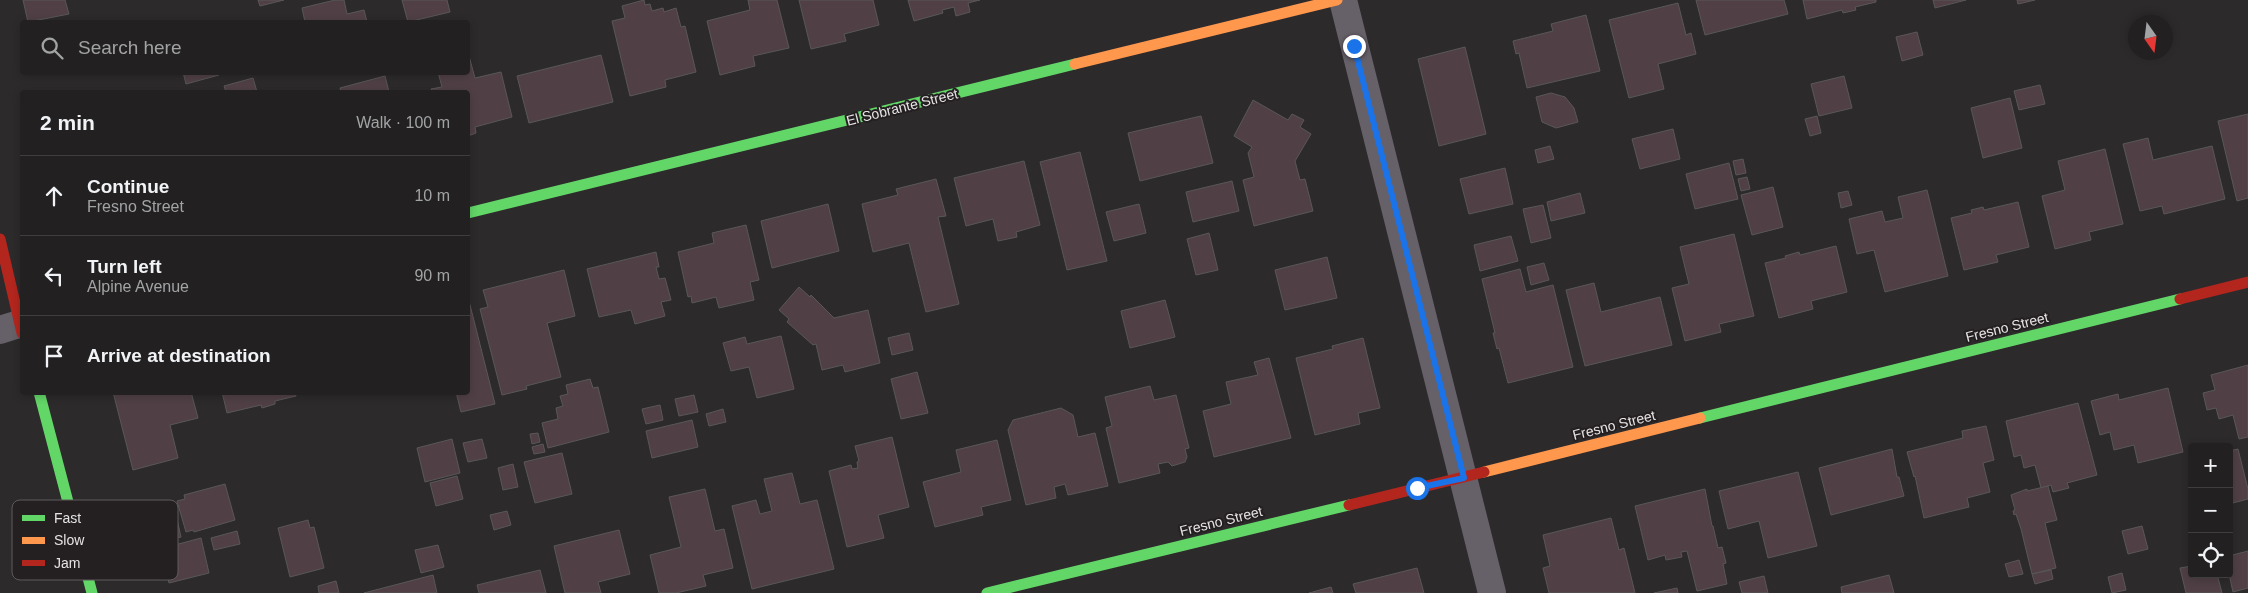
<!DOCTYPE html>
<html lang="en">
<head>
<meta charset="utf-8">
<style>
	:root { --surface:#222021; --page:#2a282a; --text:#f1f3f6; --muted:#a2a3a5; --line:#3f3e3f }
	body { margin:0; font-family:Arial,sans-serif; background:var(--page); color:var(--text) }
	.controls { position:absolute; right:15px; bottom:15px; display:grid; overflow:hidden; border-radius:5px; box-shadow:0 2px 8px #0003 }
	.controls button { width:45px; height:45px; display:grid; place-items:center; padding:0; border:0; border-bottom:1px solid var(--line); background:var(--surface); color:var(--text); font:25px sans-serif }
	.compass { position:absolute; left:2128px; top:15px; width:45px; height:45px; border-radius:50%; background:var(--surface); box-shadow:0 2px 8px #0003; rotate:166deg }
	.stop { position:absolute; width:15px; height:15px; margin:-11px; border:4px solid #1a73e8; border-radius:50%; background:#fff }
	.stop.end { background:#1a73e8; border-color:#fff; box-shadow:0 1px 5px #0008 }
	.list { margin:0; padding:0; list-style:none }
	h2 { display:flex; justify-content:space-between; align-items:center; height:65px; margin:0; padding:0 20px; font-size:21px }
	h2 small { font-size:16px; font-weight:400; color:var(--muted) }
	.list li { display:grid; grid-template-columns:32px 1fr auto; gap:15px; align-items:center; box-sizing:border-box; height:80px; padding:0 20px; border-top:1px solid var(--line) }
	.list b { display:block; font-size:19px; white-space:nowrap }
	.list p { margin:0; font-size:16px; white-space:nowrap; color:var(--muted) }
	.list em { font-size:16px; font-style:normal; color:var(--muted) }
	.icon { flex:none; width:28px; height:28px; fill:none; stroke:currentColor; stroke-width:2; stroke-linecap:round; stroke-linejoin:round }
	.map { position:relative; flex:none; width:2248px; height:593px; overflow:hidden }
	.search { position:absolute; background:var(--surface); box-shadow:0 2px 8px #0003; left:20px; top:20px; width:450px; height:55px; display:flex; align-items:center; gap:12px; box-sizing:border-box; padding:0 18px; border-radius:5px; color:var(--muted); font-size:19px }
	.panel { position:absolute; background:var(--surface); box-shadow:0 2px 8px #0003; left:20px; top:90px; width:450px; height:305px; border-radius:5px }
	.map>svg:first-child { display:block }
	.building { fill:#504046; stroke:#595757 }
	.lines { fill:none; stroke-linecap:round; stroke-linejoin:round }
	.street { stroke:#666068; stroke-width:28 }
	.fast { stroke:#63d668; stroke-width:11 }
	.slow { stroke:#ff974d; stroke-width:11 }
	.jam { stroke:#b3261e; stroke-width:11 }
	.route { stroke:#1a73e8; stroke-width:6 }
	.labels { text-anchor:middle; stroke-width:4; stroke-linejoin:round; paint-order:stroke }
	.street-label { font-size:14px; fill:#e6e3e4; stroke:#242022 }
	.key { fill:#242022; stroke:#5e5a5c; stroke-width:1 }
	.key-label { font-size:14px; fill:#e6e3e4 }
</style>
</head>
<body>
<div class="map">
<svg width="2248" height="593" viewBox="0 0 2248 593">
	<rect width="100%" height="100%" fill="#2d2a2c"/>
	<!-- building -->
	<g class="building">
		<path d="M 23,0 L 65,0 L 69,14 L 28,22 Z"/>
		<path d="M 258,0 L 284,0 L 260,6 Z"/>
		<path d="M 335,0 L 344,0 L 347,14 L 364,10 L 367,22 L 305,22 L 302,8 Z"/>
		<path d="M 402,0 L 447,0 L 450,12 L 408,22 Z"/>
		<path d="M 644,0 L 645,5 L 650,4 L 652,11 L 663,8 L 664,12 L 676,8 L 681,27 L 685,26 L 696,72 L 665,80 L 666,87 L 630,96 L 612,21 L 625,18 L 622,6 Z"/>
		<path d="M 748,0 L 777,0 L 789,48 L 753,56 L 755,66 L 720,75 L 707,21 L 750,10 Z"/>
		<path d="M 799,0 L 873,0 L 879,25 L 844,34 L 846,41 L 811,49 Z"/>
		<path d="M 908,0 L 980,0 L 968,3 L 970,12 L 956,16 L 954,7 L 942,10 L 943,13 L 914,21 Z"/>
		<path d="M 1696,0 L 1784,0 L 1788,14 L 1705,35 Z"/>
		<path d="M 1803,0 L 1876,0 L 1876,2 L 1855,7 L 1856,10 L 1843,13 L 1842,10 L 1807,19 Z"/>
		<path d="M 1933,0 L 1966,0 L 1935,8 Z"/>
		<path d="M 2017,0 L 2035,0 L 2018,4 Z"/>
		<path d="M 1678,3 L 1686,35 L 1691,33 L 1696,54 L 1658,64 L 1664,89 L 1629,98 L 1609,20 Z"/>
		<path d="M 1586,15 L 1600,71 L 1527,88 L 1519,53 L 1516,54 L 1513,41 L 1553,31 L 1551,24 Z"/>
		<path d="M 1917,32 L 1923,55 L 1902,61 L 1896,37 Z"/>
		<path d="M 1465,47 L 1486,134 L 1439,146 L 1418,59 Z"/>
		<path d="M 601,55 L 613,102 L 529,123 L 517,76 Z"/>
		<path d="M 469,56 L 475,78 L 501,72 L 512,117 L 475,127 L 476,133 L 468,136 L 468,92 L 432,92 L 431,89 L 442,87 L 438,72 L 468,72 L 468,57 Z"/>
		<path d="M 183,72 L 218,72 L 219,75 L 186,84 Z"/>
		<path d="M 385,76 L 389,92 L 341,92 L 340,88 Z"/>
		<path d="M 1844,76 L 1852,108 L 1819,116 L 1811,84 Z"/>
		<path d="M 253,78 L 257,92 L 226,92 L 224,86 Z"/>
		<path d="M 2040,85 L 2045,104 L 2019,110 L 2014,91 Z"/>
		<path d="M 1551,93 L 1565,97 L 1574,108 L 1578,122 L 1556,128 L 1542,122 L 1536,97 Z"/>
		<path d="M 2010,98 L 2022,148 L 1983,158 L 1971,108 Z"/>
		<path d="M 1253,100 L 1288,120 L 1292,114 L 1304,120 L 1300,127 L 1311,134 L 1295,161 L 1300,180 L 1305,179 L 1313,211 L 1254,226 L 1243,180 L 1254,177 L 1248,153 L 1252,147 L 1234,136 Z"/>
		<path d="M 2248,114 L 2248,198 L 2237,201 L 2218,121 Z"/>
		<path d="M 1201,116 L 1213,163 L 1140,181 L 1128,133 Z"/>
		<path d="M 1817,116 L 1821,133 L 1810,136 L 1805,119 Z"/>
		<path d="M 1673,129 L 1680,159 L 1640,169 L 1632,139 Z"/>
		<path d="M 2148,138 L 2153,160 L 2212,146 L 2225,199 L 2164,214 L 2162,206 L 2140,211 L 2123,144 Z"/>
		<path d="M 1550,146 L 1554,159 L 1538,163 L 1535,150 Z"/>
		<path d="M 2105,149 L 2123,224 L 2089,232 L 2091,240 L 2055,249 L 2042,196 L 2065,190 L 2058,161 Z"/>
		<path d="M 1080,152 L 1107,261 L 1067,270 L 1040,162 Z"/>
		<path d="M 1743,159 L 1746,173 L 1736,175 L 1733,161 Z"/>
		<path d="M 1024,161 L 1040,225 L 1016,232 L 1017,237 L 998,241 L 993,219 L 966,226 L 954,178 Z"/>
		<path d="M 1729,163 L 1738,199 L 1695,209 L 1686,174 Z"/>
		<path d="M 1505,168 L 1513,204 L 1469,214 L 1460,179 Z"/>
		<path d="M 1747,177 L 1750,189 L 1741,191 L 1738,179 Z"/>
		<path d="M 936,179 L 946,216 L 938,217 L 959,304 L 926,312 L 909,243 L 873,252 L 862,204 L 898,195 L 896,189 Z"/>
		<path d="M 1232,181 L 1239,211 L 1193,222 L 1186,192 Z"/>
		<path d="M 1773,187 L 1783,227 L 1752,235 L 1741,195 Z"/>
		<path d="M 1927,190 L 1948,276 L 1885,292 L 1874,250 L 1857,254 L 1849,219 L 1882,211 L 1885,222 L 1903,218 L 1898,197 Z"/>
		<path d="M 1848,191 L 1852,205 L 1841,208 L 1838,193 Z"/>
		<path d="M 1580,193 L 1585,213 L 1551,221 L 1547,202 Z"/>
		<path d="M 2018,202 L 2029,247 L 1996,255 L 1998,262 L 1964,270 L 1951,218 L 1972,213 L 1971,210 L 1983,207 L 1984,210 Z"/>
		<path d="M 828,204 L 839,251 L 772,268 L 761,221 Z"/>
		<path d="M 1139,204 L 1146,233 L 1114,241 L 1106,212 Z"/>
		<path d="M 1543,205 L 1551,238 L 1531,243 L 1523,209 Z"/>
		<path d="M 746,225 L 759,280 L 750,282 L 754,300 L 719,308 L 716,297 L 692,303 L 691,296 L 688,297 L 678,252 L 714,243 L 712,233 Z"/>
		<path d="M 1209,233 L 1218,270 L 1196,275 L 1187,239 Z"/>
		<path d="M 1734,234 L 1754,316 L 1719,324 L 1721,332 L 1685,341 L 1672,288 L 1689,284 L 1680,247 Z"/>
		<path d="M 1511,236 L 1518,261 L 1480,271 L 1474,245 Z"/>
		<path d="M 1836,246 L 1847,292 L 1811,301 L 1813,309 L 1779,318 L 1765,263 L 1786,258 L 1785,256 L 1799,252 L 1800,255 Z"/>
		<path d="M 656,252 L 659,267 L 656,267 L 659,279 L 665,278 L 671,300 L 661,302 L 665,316 L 635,324 L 631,310 L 599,317 L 587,269 Z"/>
		<path d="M 1327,257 L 1337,298 L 1285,310 L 1275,270 Z"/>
		<path d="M 1544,263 L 1549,280 L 1531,285 L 1527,267 Z"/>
		<path d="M 1520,269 L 1526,292 L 1553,285 L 1573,367 L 1508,383 L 1499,348 L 1497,349 L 1493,333 L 1495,333 L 1482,279 Z"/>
		<path d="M 564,270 L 575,316 L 547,323 L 561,377 L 526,386 L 527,389 L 502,395 L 480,309 L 488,307 L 483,290 Z"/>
		<path d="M 1594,283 L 1601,312 L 1660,297 L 1672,345 L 1585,366 L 1566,290 Z"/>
		<path d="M 799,287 L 810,297 L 811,295 L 834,318 L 868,310 L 880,363 L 845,372 L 843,365 L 822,370 L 816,344 L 813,345 L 787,322 L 789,319 L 779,310 Z"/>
		<path d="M 468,297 L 495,404 L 461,412 L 456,392 L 468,392 Z"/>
		<path d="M 1165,300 L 1175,337 L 1130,348 L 1121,311 Z"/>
		<path d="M 909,333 L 913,350 L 892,355 L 888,338 Z"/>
		<path d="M 781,336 L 794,389 L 757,398 L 749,367 L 731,371 L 723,343 L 745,337 L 747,344 Z"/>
		<path d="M 1363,338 L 1380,408 L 1358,413 L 1360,424 L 1315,435 L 1296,358 L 1333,349 L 1332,346 Z"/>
		<path d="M 1269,358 L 1291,438 L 1214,457 L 1203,411 L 1231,404 L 1226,382 L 1258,375 L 1254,362 Z"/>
		<path d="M 2248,365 L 2248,437 L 2239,439 L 2233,415 L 2219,419 L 2216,408 L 2207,410 L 2203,393 L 2215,390 L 2211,375 Z"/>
		<path d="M 917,372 L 928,413 L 901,419 L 891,379 Z"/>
		<path d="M 590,379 L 593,388 L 598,387 L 609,432 L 548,448 L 542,423 L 558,419 L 556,408 L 563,406 L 560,396 L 568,394 L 566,385 Z"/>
		<path d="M 1150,386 L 1154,400 L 1176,395 L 1189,448 L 1185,449 L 1187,457 L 1185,462 L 1172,466 L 1168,462 L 1158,464 L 1160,473 L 1119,483 L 1106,428 L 1112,426 L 1105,397 Z"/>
		<path d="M 2168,388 L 2183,452 L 2138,463 L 2134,445 L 2114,450 L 2110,432 L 2100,435 L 2091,401 L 2118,394 L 2119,400 Z"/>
		<path d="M 113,392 L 191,392 L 198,418 L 170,425 L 178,458 L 133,470 Z"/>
		<path d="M 222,392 L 295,392 L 296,396 L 275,401 L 275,404 L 262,408 L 261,405 L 227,413 Z"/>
		<path d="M 694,395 L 698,412 L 679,416 L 675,399 Z"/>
		<path d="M 2078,403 L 2097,475 L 2067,483 L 2069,488 L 2053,492 L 2051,485 L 2041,488 L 2035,465 L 2024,468 L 2021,455 L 2014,457 L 2006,421 Z"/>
		<path d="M 660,405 L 663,420 L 646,424 L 642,409 Z"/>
		<path d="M 1061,408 L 1073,415 L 1078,437 L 1095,433 L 1108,486 L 1068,495 L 1065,484 L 1054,487 L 1056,498 L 1026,505 L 1008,430 L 1013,420 Z"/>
		<path d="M 723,409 L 726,422 L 709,426 L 706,414 Z"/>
		<path d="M 692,420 L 698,447 L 652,458 L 646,431 Z"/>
		<path d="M 1986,426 L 1994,460 L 1983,463 L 1990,492 L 1967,498 L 1969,507 L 1924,518 L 1915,476 L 1914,477 L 1907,452 L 1963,438 L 1962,431 Z"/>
		<path d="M 538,433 L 540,442 L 532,444 L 530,434 Z"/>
		<path d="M 892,437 L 909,507 L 878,515 L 884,538 L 847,547 L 829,471 L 851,465 L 852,469 L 858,468 L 857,462 L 859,461 L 855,446 Z"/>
		<path d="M 452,439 L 460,473 L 425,482 L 417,448 Z"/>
		<path d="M 482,439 L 487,458 L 468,462 L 463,443 Z"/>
		<path d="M 997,440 L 1011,500 L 981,507 L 983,515 L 935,527 L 923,482 L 961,472 L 956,450 Z"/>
		<path d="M 543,444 L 545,452 L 534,454 L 532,447 Z"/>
		<path d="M 1892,449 L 1897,477 L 1899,477 L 1904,496 L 1831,515 L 1819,468 Z"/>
		<path d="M 2238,449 L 2248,489 L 2248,499 L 2229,504 L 2229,451 Z"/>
		<path d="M 562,453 L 572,494 L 535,503 L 524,462 Z"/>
		<path d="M 513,464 L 518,487 L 503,490 L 498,468 Z"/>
		<path d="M 1798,472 L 1817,546 L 1768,558 L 1759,521 L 1728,529 L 1719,491 Z"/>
		<path d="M 792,473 L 800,504 L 817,500 L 834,569 L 752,589 L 732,506 L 756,500 L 760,514 L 772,511 L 764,479 Z"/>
		<path d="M 457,476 L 463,499 L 436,506 L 430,483 Z"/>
		<path d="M 225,484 L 235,520 L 194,532 L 193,530 L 186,532 L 177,501 L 185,499 L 184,495 Z"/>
		<path d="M 2048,486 L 2057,520 L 2045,523 L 2056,568 L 2032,574 L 2021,529 L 2016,514 L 2014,515 L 2013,511 L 2015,510 L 2011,495 L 2027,489 L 2027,491 Z"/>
		<path d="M 705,489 L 715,531 L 724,529 L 733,568 L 703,575 L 706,586 L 676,593 L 659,593 L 650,555 L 681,547 L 669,497 Z"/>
		<path d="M 1705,489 L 1712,526 L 1713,526 L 1718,548 L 1722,547 L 1726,563 L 1723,564 L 1727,584 L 1697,591 L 1687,551 L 1681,552 L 1682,557 L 1666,560 L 1665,555 L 1648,560 L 1635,506 Z"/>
		<path d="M 507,511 L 511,525 L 494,530 L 490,515 Z"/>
		<path d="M 176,515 L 181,537 L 166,541 L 160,519 Z"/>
		<path d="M 1611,518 L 1619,550 L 1624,548 L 1635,593 L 1549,593 L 1543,568 L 1550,566 L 1543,535 Z"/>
		<path d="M 308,520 L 310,528 L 314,527 L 324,568 L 290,577 L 278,528 Z"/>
		<path d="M 2142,526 L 2148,549 L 2128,554 L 2122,531 Z"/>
		<path d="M 619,530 L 630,574 L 598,582 L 601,593 L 565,593 L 554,546 Z"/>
		<path d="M 237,531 L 240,544 L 214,550 L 211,538 Z"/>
		<path d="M 201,538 L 209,573 L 169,583 L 160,549 Z"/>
		<path d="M 438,545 L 444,567 L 421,573 L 415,550 Z"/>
		<path d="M 2248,551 L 2248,588 L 2233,592 L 2229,574 L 2229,556 Z"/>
		<path d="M 2019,560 L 2023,574 L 2009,577 L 2005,564 Z"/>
		<path d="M 2192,566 L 2192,574 L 2217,574 L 2222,593 L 2186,593 L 2180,568 Z"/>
		<path d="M 1417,568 L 1424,593 L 1356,593 L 1353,584 Z"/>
		<path d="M 540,570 L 546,593 L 479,593 L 477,585 Z"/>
		<path d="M 2051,570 L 2053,579 L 2035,584 L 2032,574 Z"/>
		<path d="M 2122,573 L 2126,590 L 2112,593 L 2108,577 Z"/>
		<path d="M 433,575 L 437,593 L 364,593 Z"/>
		<path d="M 1889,575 L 1894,593 L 1842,593 L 1841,587 Z"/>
		<path d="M 1764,576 L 1768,593 L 1742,593 L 1739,582 Z"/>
		<path d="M 336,581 L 339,593 L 319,593 L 318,586 Z"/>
		<path d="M 1331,587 L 1333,593 L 1309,593 Z"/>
		<path d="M 1677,588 L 1678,593 L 1654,593 Z"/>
	</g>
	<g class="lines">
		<!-- street -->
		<g class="street">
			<path d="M 1343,0 L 1492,593"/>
			<path d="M 0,330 L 22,323"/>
		</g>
		<!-- fast -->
		<g class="fast">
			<path d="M 468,213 L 1075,64"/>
			<path d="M 39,392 L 92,593"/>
			<path d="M 1700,418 L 2180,299"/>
			<path d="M 987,593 L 1349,505"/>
		</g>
		<!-- slow -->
		<g class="slow">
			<path d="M 1075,64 L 1337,0"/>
			<path d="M 1484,472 L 1700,418"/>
		</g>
		<!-- jam -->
		<g class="jam">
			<path d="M 0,239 L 22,333"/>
			<path d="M 2180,299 L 2248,282"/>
			<path d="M 1349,505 L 1484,472"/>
		</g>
	</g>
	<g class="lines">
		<!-- route -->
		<path class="route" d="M 1354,46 L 1464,478 L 1417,488"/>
	</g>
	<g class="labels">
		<!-- street labels -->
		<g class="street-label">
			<text transform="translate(902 107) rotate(-14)" y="5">El Sobrante Street</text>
			<text transform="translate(2007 327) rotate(-14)" y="5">Fresno Street</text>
			<text transform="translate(1614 425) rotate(-14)" y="5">Fresno Street</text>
			<text transform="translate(1221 521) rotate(-14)" y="5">Fresno Street</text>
		</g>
	</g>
	<!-- legend -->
	<rect x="12" y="500" width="166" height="80" rx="8" class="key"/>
	<rect x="22" y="515" width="23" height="6" fill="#63d668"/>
	<rect x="22" y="537" width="23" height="7" fill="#ff974d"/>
	<rect x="22" y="560" width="23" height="6" fill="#b3261e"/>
	<g class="key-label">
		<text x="54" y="523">Fast</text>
		<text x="54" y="545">Slow</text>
		<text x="54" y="568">Jam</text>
	</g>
</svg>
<div class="controls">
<button>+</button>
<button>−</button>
<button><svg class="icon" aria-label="locate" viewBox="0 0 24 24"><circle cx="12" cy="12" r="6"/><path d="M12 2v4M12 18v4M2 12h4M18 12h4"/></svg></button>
</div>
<svg class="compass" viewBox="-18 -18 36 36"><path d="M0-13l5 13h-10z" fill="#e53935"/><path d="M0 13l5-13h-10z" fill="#a2a3a5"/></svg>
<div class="stop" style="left:1417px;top:488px"></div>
<div class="stop end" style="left:1354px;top:46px"></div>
<div class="search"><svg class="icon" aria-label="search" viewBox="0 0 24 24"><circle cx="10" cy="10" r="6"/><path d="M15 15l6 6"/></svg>Search here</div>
<section class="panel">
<h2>2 min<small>Walk · 100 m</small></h2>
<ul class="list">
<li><svg class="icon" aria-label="ahead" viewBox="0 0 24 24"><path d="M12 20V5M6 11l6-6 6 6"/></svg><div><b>Continue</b><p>Fresno Street</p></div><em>10 m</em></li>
<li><svg class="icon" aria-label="left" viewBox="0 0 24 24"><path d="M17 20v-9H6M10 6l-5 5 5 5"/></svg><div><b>Turn left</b><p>Alpine Avenue</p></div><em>90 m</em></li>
<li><svg class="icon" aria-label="arrive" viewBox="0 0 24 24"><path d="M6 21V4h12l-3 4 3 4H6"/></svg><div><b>Arrive at destination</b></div></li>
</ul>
</section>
</div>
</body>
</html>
